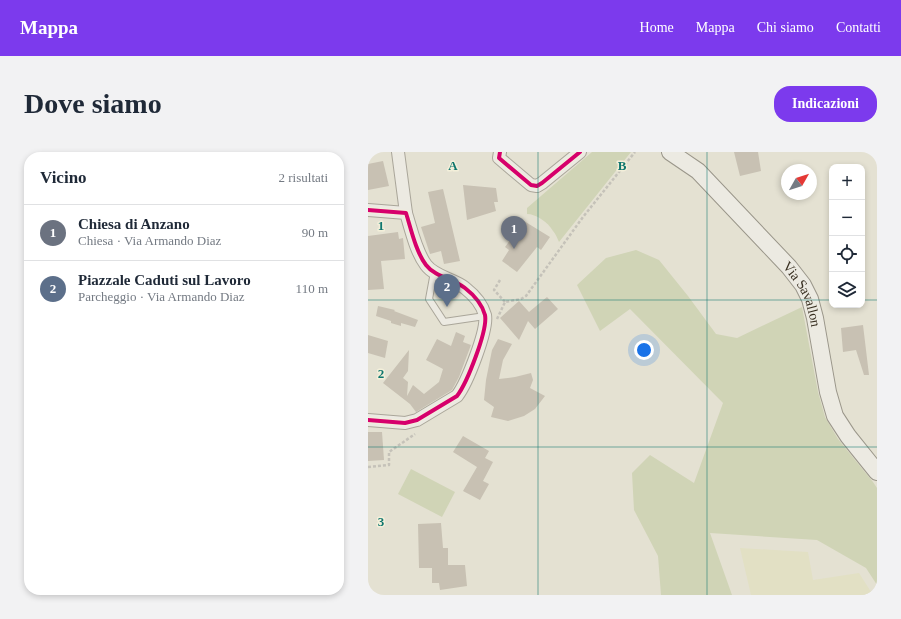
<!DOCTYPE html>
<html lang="it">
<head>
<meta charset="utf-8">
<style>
	:root { --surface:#fff; --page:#f2f2f3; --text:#1f2937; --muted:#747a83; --line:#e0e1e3; --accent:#7c3aed }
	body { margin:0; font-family:Georgia,serif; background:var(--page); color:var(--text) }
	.controls { position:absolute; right:12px; top:12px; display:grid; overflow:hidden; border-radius:8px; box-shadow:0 2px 6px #0003 }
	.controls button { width:36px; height:36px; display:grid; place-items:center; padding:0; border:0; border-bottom:1px solid var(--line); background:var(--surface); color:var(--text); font:20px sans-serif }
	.compass { position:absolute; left:413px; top:12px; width:36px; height:36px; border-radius:50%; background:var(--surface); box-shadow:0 2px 6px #0003; rotate:51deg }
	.you { position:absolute; left:276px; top:198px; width:14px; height:14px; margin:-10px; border:3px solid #fff; border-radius:50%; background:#1a73e8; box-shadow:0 0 0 6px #1a73e833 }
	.badge { display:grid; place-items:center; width:26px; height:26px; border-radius:50%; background:var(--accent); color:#fff; font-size:13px; font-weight:700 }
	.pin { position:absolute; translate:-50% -33px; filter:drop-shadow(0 1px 2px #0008) }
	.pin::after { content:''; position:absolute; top:21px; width:14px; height:12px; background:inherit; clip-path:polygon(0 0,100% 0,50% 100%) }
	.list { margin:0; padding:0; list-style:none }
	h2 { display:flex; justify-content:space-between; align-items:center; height:52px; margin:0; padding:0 16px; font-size:17px }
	h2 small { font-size:13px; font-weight:400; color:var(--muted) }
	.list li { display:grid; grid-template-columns:26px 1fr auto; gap:12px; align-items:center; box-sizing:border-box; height:56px; padding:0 16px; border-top:1px solid var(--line) }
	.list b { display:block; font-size:15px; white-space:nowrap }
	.list p { margin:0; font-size:13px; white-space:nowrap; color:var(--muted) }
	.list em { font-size:13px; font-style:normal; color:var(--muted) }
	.icon { flex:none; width:22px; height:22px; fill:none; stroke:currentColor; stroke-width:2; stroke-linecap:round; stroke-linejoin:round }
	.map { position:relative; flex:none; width:509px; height:443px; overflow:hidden; border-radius:16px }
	header { display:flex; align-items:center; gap:24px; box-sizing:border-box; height:56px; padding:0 20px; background:var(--accent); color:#fff }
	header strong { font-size:19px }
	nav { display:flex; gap:22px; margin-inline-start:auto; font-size:14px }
	.intro { display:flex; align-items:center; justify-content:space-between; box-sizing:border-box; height:96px; padding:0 24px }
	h1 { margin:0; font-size:28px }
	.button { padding:10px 18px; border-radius:16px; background:var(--accent); color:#fff; font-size:14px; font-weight:700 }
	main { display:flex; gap:24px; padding:0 24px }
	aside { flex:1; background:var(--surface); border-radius:16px; box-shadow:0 2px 6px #0003 }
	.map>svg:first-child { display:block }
	.farmland { fill:#e2e0c4 }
	.green { fill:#d0d4b6 }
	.building { fill:#c8c1b3 }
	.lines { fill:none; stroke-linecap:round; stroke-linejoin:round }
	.service-casing { stroke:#aaa69a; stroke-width:8 }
	.minor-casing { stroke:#aaa69a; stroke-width:14 }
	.secondary-casing { stroke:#9a968a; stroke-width:18 }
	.path { stroke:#c5c2b9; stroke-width:2.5; stroke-dasharray:3 2; stroke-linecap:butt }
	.service { stroke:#eceae2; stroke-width:6 }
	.minor { stroke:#eceae2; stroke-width:12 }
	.secondary { stroke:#eceae2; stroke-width:16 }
	.cycleway-casing { stroke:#f3efda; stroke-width:6 }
	.cycleway { stroke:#d6006c; stroke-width:4 }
	.grid { fill:none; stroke:#0f766e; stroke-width:1; stroke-opacity:0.55 }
	.labels { text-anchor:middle; stroke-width:3; stroke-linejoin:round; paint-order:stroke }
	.street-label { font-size:14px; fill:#393022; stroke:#f3efda }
	.grid-label { font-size:13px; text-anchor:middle; font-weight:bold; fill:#0f766e; stroke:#f3efda; stroke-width:3; stroke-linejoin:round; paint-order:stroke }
</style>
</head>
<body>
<header>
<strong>Mappa</strong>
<nav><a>Home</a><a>Mappa</a><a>Chi siamo</a><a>Contatti</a></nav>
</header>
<div class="intro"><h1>Dove siamo</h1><a class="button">Indicazioni</a></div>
<main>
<aside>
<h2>Vicino<small>2 risultati</small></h2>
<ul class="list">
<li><span class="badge" style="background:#6b7280">1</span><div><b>Chiesa di Anzano</b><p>Chiesa · Via Armando Diaz</p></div><em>90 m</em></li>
<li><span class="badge" style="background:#5c6f8a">2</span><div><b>Piazzale Caduti sul Lavoro</b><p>Parcheggio · Via Armando Diaz</p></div><em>110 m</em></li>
</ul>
</aside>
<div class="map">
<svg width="509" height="443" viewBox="0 0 509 443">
	<rect width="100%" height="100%" fill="#e4e1d2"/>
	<!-- farmland -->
	<path class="farmland" d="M 372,396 L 440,400 L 445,428 L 491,421 L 505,443 L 383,443 Z"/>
	<!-- green -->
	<g class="green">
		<path d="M 224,0 L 263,0 L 191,90 C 189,86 188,82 185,79 C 180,70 168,62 159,62 L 159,56 Z"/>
		<path d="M 268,98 L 291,108 L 320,144 L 348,182 L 369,186 L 434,155 L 450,240 L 457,265 L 470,287 L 505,330 L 509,336 L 509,433 L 498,416 L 449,388 L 342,381 L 364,443 L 293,443 L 290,404 L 266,358 L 264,321 L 282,303 L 326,331 L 355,251 L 262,157 L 232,179 L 209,133 L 238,106 Z"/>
		<path d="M 43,317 L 87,340 L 74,365 L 30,342 Z"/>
	</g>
	<!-- building -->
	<g class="building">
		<path d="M 366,0 L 390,0 L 393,19 L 372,24 Z"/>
		<path d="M 15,9 L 21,34 L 0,38 L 0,12 Z"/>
		<path d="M 95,33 L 128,36 L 130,50 L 126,50 L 128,59 L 99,68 Z"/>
		<path d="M 75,37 L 92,109 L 76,112 L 73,99 L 62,102 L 53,75 L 67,71 L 60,40 Z"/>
		<path d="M 156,69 L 182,85 L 173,98 L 169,95 L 149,120 L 134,109 L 141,98 L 137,95 Z"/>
		<path d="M 30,80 L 31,87 L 35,86 L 37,107 L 13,109 L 16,137 L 0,138 L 0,84 Z"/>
		<path d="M 179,145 L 190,157 L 167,177 L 160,169 L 151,188 L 132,166 L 151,149 L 161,160 Z"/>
		<path d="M 10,154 L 27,158 L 26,159 L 50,168 L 47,175 L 33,171 L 33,174 L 23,171 L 23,169 L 8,164 Z"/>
		<path d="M 495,173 L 501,223 L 496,223 L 488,198 L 475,200 L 473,176 Z"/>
		<path d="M 88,180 L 97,184 L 95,190 L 103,193 L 91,225 L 84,238 L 48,260 L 42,252 L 15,231 L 41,198 L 40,219 L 35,226 L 40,230 L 39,244 L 45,233 L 56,242 L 71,230 L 75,217 L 58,208 L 69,187 L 83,194 Z"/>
		<path d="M 0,183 L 20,189 L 17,206 L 0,201 Z"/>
		<path d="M 130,187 L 144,192 L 135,208 L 131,227 L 147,225 L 163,221 L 165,228 L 162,236 L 177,244 L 167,257 L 156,264 L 140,269 L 123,265 L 126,255 L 116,248 L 118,228 L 124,198 Z"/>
		<path d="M 0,280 L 14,280 L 16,308 L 0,309 Z"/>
		<path d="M 95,284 L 121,299 L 117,306 L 125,310 L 115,329 L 121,332 L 112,348 L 95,339 L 109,315 L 85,300 Z"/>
		<path d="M 73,371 L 75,396 L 80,396 L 80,413 L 97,413 L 99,434 L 72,438 L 71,431 L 64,431 L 64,416 L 51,416 L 50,372 Z"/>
	</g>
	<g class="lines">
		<defs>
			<path id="service" d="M 66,120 L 61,147 L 76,170 L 117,164"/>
			<g id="minor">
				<path d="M 30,0 L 38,61"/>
				<path d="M 132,0 L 131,6 L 163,33 L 169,34 L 174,31 L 212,0"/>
				<path d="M 0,58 L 38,61 C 43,77 48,100 58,113 C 67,125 86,127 97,136 C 106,143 114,152 117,163 C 120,178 99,231 89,244 L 49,268 L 37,271 L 0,268"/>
			</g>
			<g id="secondary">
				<path id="s1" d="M 302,0 L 330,19 L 421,115 L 435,133 L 442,147 L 447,166 L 460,240 L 467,264 L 480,284 L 509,320"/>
			</g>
		</defs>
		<!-- service casing -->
		<use href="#service" class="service-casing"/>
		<!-- minor casing -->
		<use href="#minor" class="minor-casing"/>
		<!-- secondary casing -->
		<use href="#secondary" class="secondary-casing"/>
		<!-- path -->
		<g class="path">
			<path d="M 132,128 L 126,138 L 137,150"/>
			<path d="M 129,167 L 137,150 L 153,147 L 158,144 L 215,65 L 267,0"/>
			<path d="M 0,315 L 21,313 L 21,300 L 47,282"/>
		</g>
		<!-- service -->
		<use href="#service" class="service"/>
		<!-- minor -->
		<use href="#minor" class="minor"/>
		<!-- secondary -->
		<use href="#secondary" class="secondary"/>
		<defs>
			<g id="cycleway">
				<path d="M 132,0 L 131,6 L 163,33 L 169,34 L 174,31 L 212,0"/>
				<path d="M 0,58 L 38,61 C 43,77 48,100 58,113 C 67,125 86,127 97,136 C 106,143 114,152 117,163 C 120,178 99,231 89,244 L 49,268 L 37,271 L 0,268"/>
			</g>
		</defs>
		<!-- cycleway casing -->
		<use href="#cycleway" class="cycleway-casing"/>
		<!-- cycleway -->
		<use href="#cycleway" class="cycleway"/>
	</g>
	<!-- grid -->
	<path class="grid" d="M 170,0 L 170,443M 339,0 L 339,443M 0,148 L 464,148M 494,148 L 509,148M 0,295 L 509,295"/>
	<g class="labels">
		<!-- street labels -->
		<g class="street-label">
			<text dy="5" stroke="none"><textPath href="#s1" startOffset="197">Via Savallon</textPath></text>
		</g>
	</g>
	<g class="grid-label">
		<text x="85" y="18">A</text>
		<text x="254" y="18">B</text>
		<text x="13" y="78">1</text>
		<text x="13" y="226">2</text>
		<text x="13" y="374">3</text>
	</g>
</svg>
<div class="controls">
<button>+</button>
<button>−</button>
<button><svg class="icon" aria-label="locate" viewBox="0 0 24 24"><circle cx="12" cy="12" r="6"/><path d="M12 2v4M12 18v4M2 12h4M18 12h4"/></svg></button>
<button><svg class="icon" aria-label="layers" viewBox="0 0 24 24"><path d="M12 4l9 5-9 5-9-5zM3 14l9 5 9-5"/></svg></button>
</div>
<svg class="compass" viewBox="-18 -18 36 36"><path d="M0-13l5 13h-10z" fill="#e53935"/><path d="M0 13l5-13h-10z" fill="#747a83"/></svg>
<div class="you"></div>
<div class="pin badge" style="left:146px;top:97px;background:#6b7280">1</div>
<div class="pin badge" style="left:79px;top:155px;background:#5c6f8a">2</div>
</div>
</main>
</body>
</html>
